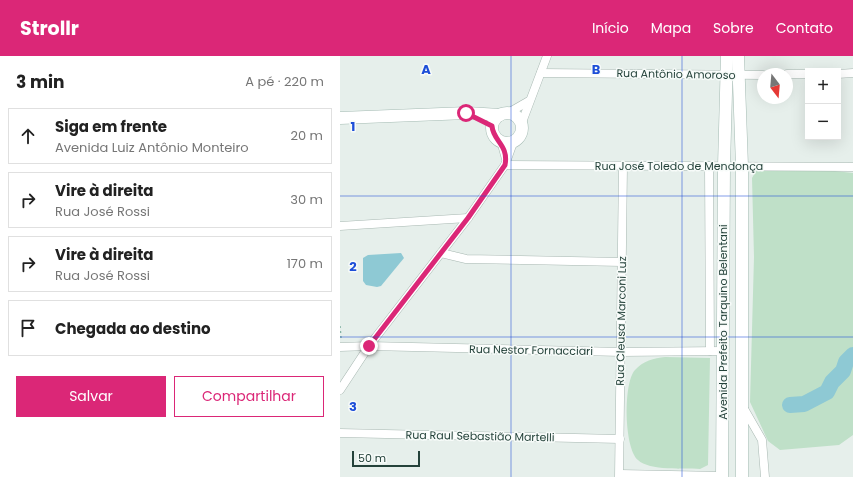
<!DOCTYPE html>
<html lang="pt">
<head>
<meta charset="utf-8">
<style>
	:root { --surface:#fff; --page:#f2f2f2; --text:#222; --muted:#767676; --line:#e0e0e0; --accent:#db2777 }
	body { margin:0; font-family:Poppins,sans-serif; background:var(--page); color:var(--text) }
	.controls { position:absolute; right:12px; top:12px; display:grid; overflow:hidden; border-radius:0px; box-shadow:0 4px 16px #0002 }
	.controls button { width:36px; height:36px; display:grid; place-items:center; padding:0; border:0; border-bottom:1px solid var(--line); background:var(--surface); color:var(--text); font:20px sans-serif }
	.compass { position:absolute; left:417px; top:12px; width:36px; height:36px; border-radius:50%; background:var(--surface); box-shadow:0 4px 16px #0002; rotate:164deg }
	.scale { position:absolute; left:12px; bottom:10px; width:68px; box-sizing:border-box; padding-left:4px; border:2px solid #24423a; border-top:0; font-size:11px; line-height:14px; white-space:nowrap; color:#24423a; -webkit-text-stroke:3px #f7fbf9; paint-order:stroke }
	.stop { position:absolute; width:12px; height:12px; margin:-9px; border:3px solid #db2777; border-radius:50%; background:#fff }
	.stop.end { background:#db2777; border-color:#fff; box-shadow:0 1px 4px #0008 }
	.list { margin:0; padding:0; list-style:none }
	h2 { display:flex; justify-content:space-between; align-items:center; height:52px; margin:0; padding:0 16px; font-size:17px }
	h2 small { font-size:13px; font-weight:400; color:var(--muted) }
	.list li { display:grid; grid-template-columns:26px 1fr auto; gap:12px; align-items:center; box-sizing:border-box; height:56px; margin:0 8px 8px; padding:0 8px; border:1px solid var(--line); border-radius:0px }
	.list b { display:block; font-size:15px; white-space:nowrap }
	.list p { margin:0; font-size:13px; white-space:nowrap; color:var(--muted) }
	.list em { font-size:13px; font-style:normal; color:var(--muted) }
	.actions { display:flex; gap:8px; padding:12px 16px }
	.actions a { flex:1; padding:9px 0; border:1px solid var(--accent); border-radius:0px; text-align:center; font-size:14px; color:var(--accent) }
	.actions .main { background:var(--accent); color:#fff }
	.icon { flex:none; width:22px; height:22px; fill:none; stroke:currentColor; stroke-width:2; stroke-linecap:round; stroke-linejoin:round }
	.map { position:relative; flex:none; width:513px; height:421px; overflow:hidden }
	header { display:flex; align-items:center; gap:24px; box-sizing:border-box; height:56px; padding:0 20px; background:var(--accent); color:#fff }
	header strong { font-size:19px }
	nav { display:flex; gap:22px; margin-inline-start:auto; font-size:14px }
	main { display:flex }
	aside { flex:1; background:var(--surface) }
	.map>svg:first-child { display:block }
	.green { fill:#bfe0c8 }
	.water { fill:#8ec9d4 }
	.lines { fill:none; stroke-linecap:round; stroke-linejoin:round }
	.river { stroke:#8ec9d4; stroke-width:16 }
	.street-casing { stroke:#a8b8b2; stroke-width:9 }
	.secondary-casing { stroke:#a4bbb3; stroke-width:13 }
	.path { stroke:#86b3a5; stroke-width:1.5; stroke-dasharray:2 3; stroke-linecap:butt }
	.street { stroke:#fff; stroke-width:8 }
	.secondary { stroke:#fff; stroke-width:12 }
	.route { stroke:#db2777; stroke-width:5 }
	.grid { fill:none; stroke:#1d4ed8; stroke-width:1; stroke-opacity:0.55 }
	.labels { text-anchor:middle; stroke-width:3; stroke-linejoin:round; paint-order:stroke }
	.street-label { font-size:11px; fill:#24423a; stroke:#f7fbf9 }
	.grid-label { font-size:13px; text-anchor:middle; font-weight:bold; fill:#1d4ed8; stroke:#f7fbf9; stroke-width:3; stroke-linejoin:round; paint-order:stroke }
</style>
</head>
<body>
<header>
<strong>Strollr</strong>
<nav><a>Início</a><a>Mapa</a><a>Sobre</a><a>Contato</a></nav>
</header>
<main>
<aside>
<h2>3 min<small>A pé · 220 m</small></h2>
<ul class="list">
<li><svg class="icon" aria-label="ahead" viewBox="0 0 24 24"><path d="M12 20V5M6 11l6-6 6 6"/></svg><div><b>Siga em frente</b><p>Avenida Luiz Antônio Monteiro</p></div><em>20 m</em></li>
<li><svg class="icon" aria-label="right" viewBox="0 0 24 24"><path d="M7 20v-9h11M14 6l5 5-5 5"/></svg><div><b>Vire à direita</b><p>Rua José Rossi</p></div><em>30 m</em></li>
<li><svg class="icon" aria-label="right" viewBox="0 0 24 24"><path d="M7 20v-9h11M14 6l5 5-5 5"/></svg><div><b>Vire à direita</b><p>Rua José Rossi</p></div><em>170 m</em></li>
<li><svg class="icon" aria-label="arrive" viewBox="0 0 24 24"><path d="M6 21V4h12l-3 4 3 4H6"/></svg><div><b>Chegada ao destino</b></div></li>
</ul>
<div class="actions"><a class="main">Salvar</a><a>Compartilhar</a></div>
</aside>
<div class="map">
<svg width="513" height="421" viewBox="0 0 513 421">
	<rect width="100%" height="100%" fill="#e6efeb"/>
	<!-- green -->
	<g class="green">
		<path d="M 416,115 L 495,115 L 513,117 L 513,379 L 499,389 L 440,394 L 428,385 L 410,346 L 414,201 L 412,122 Z"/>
		<path d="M 325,301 L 370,302 L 368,409 L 360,413 C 345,412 309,415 298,404 C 284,392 283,327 295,314 C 303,305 314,302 325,301 Z"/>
	</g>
	<!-- water -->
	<path class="water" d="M 61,197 L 64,202 L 41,230 L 37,231 L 26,229 L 23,225 L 23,202 L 28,199 Z"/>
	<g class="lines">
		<!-- river -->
		<path class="river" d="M 450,349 L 464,348 L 487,336 L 492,326 L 503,315 L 506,306 L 513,299"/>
		<defs>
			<g id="street">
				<path d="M 201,17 L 423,19"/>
				<path d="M 447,18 L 468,18"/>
				<path d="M 498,18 L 513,17"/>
				<path d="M 168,57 L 189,45"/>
				<path d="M 181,69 L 207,0"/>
				<path d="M 161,85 L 166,103"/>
				<path d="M 165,109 L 513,111"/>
				<path d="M 369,110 L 370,295"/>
				<path d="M 0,170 L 128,162"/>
				<path d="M 101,197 L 126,203 L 282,206"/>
				<path d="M 0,291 L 29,290 L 281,296 L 382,295"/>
				<path d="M 0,334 L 29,290 L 128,162 L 165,109 L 174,84"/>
				<path d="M 403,351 L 422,384 L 425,421"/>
				<path d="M 0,377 L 280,383"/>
				<path d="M 280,418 L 382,420"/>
				<path d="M 279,421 L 283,110"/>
			</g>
			<g id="secondary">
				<path d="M 398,0 L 402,110 L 402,421"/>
				<circle cx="167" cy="72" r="15"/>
				<path d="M 0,62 L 127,57 L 160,59"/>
				<path d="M 382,421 L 384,110 L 387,0"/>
			</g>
		</defs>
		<!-- street casing -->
		<use href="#street" class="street-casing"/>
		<!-- secondary casing -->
		<use href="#secondary" class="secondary-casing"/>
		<!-- path -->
		<path class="path" d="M 0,270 L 1,282"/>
		<!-- street -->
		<use href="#street" class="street"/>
		<!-- secondary -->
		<use href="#secondary" class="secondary"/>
	</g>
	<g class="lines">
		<!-- route -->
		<path class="route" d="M 29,290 L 128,162 L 165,109 C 169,89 153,85 152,70 L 126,57"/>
	</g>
	<!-- grid -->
	<path class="grid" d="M 171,0 L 171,421M 342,0 L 342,421M 0,140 L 513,140M 0,281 L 513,281"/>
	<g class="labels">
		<!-- street labels -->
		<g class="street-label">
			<text transform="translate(336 18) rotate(1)" y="4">Rua Antônio Amoroso</text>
			<text x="339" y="114">Rua José Toledo de Mendonça</text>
			<text transform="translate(281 265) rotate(-89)" y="4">Rua Cleusa Marconi Luz</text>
			<text transform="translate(383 266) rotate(-90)" y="4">Avenida Prefeito Tarquino Belentani</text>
			<text transform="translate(191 294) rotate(1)" y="4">Rua Nestor Fornacciari</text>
			<text transform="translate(140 380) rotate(1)" y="4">Rua Raul Sebastião Martelli</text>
		</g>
	</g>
	<g class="grid-label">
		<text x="86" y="18">A</text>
		<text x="256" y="18">B</text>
		<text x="13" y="75">1</text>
		<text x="13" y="215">2</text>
		<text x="13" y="355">3</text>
	</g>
</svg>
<div class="controls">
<button>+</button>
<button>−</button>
</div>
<svg class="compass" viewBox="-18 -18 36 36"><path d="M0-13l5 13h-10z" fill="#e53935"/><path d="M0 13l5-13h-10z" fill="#767676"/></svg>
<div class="scale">50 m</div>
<div class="stop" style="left:126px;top:57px"></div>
<div class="stop end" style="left:29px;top:290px"></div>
</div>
</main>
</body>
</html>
